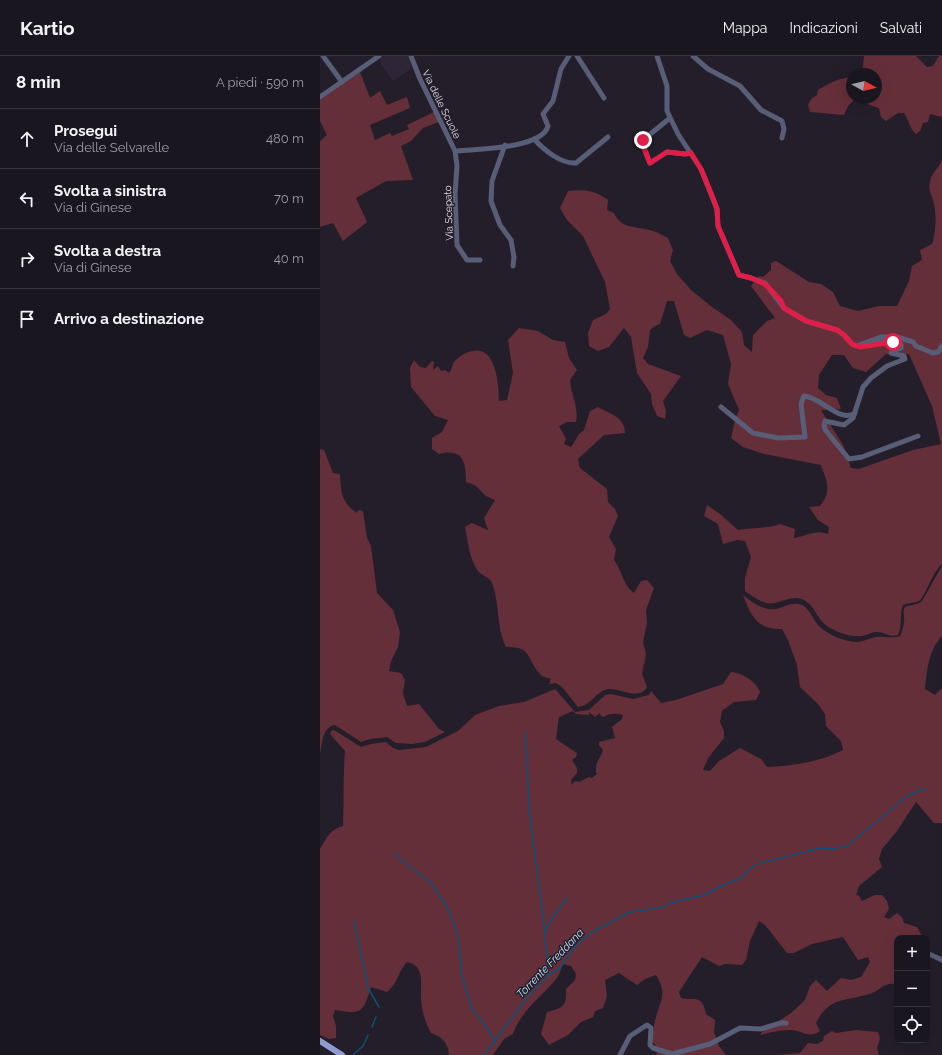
<!DOCTYPE html>
<html lang="it">
<head>
<meta charset="utf-8">
<style>
	:root { --surface:#1a1620; --page:#231f29; --text:#f1f3f6; --muted:#9f9fa5; --line:#38353e }
	body { margin:0; font-family:Raleway,sans-serif; background:var(--page); color:var(--text) }
	.controls { position:absolute; right:12px; bottom:12px; display:grid; overflow:hidden; border-radius:8px; box-shadow:0 4px 16px #0002 }
	.controls button { width:36px; height:36px; display:grid; place-items:center; padding:0; border:0; border-bottom:1px solid var(--line); background:var(--surface); color:var(--text); font:20px sans-serif }
	.compass { position:absolute; left:526px; top:12px; width:36px; height:36px; border-radius:50%; background:var(--surface); box-shadow:0 4px 16px #0002; rotate:98deg }
	.stop { position:absolute; width:12px; height:12px; margin:-9px; border:3px solid #e11d48; border-radius:50%; background:#fff }
	.stop.end { background:#e11d48; border-color:#fff; box-shadow:0 1px 4px #0008 }
	.list { margin:0; padding:0; list-style:none }
	h2 { display:flex; justify-content:space-between; align-items:center; height:52px; margin:0; padding:0 16px; font-size:17px }
	h2 small { font-size:13px; font-weight:400; color:var(--muted) }
	.list li { display:grid; grid-template-columns:26px 1fr auto; gap:12px; align-items:center; box-sizing:border-box; height:60px; padding:0 16px; border-top:1px solid var(--line) }
	.list b { display:block; font-size:15px; white-space:nowrap }
	.list p { margin:0; font-size:13px; white-space:nowrap; color:var(--muted) }
	.list em { font-size:13px; font-style:normal; color:var(--muted) }
	.icon { flex:none; width:22px; height:22px; fill:none; stroke:currentColor; stroke-width:2; stroke-linecap:round; stroke-linejoin:round }
	.map { position:relative; flex:none; width:622px; height:999px; overflow:hidden }
	header { display:flex; align-items:center; gap:24px; box-sizing:border-box; height:56px; padding:0 20px; background:var(--surface); border-bottom:1px solid var(--line) }
	header strong { font-size:19px }
	nav { display:flex; gap:22px; margin-inline-start:auto; font-size:14px }
	main { display:flex }
	aside { flex:1; background:var(--surface) }
	.map>svg:first-child { display:block }
	.built { fill:#2e2637 }
	.green { fill:#652f39; fill-rule:evenodd }
	.lines { fill:none; stroke-linecap:round; stroke-linejoin:round }
	.stream { stroke:#0d5179; stroke-width:1.5 }
	.minor { stroke:#585e78; stroke-width:5 }
	.major { stroke:#8f9cd0; stroke-width:6 }
	.route { stroke:#e11d48; stroke-width:5 }
	.labels { text-anchor:middle; stroke-width:3; stroke-linejoin:round; paint-order:stroke }
	.street-label { font-size:10px; fill:#e5e1ea; stroke:#231e2a }
	.water-label { font-size:11px; font-style:italic; fill:#c1e1fb; stroke:#231e2a }
</style>
</head>
<body>
<header>
<strong>Kartio</strong>
<nav><a>Mappa</a><a>Indicazioni</a><a>Salvati</a></nav>
</header>
<main>
<aside>
<h2>8 min<small>A piedi · 590 m</small></h2>
<ul class="list">
<li><svg class="icon" aria-label="ahead" viewBox="0 0 24 24"><path d="M12 20V5M6 11l6-6 6 6"/></svg><div><b>Prosegui</b><p>Via delle Selvarelle</p></div><em>480 m</em></li>
<li><svg class="icon" aria-label="left" viewBox="0 0 24 24"><path d="M17 20v-9H6M10 6l-5 5 5 5"/></svg><div><b>Svolta a sinistra</b><p>Via di Ginese</p></div><em>70 m</em></li>
<li><svg class="icon" aria-label="right" viewBox="0 0 24 24"><path d="M7 20v-9h11M14 6l5 5-5 5"/></svg><div><b>Svolta a destra</b><p>Via di Ginese</p></div><em>40 m</em></li>
<li><svg class="icon" aria-label="arrive" viewBox="0 0 24 24"><path d="M6 21V4h12l-3 4 3 4H6"/></svg><div><b>Arrivo a destinazione</b></div></li>
</ul>
</aside>
<div class="map">
<svg width="622" height="999" viewBox="0 0 622 999">
	<rect width="100%" height="100%" fill="#231e2a"/>
	<!-- built -->
	<path class="built" d="M 62,0 L 88,0 L 92,12 L 73,25 L 61,8 L 60,3 Z"/>
	<!-- green -->
	<g class="green">
		<path d="M 544,0 L 596,0 L 607,11 L 613,10 L 619,0 L 622,0 L 622,61 L 610,58 L 608,66 L 603,67 L 600,75 L 596,78 C 589,72 589,64 584,57 L 578,57 L 566,65 L 561,61 L 559,52 C 550,50 543,45 534,44 L 528,50 L 524,59 L 490,56 L 488,49 L 491,43 L 497,39 L 498,34 C 509,27 519,22 532,21 L 532,42 L 556,42 L 556,18 L 542,18 Z"/>
		<path d="M 40,16 L 50,42 L 60,35 L 67,49 L 87,41 L 90,52 L 50,69 L 55,84 L 70,77 L 72,80 L 89,73 L 87,69 L 114,56 L 119,66 L 103,72 L 91,85 L 81,90 L 93,124 L 66,125 L 36,142 L 47,166 L 23,185 L 13,167 L 0,171 L 0,85 L 7,79 L 0,65 L 0,44 Z"/>
		<path d="M 622,104 L 622,508 C 613,515 604,543 599,545 C 594,547 588,547 583,549 C 579,558 583,568 578,579 C 570,582 564,575 555,576 C 549,577 544,581 537,580 C 525,580 507,573 500,563 C 495,556 492,548 484,544 C 473,539 465,545 455,547 C 443,549 434,541 425,535 L 425,522 L 431,501 L 425,485 L 417,484 L 403,488 L 398,468 L 384,460 L 387,449 L 400,458 L 418,474 C 433,471 447,473 460,468 L 475,473 L 474,482 C 488,480 494,473 508,478 L 509,471 L 498,464 L 489,451 L 500,450 C 512,435 507,426 501,409 L 444,398 L 423,391 L 411,382 L 415,364 L 432,378 L 458,383 L 484,383 L 487,379 L 482,355 L 484,342 L 493,344 L 511,354 L 501,354 L 523,389 L 531,412 L 539,413 L 593,394 L 621,388 L 612,350 L 589,298 L 566,298 L 546,316 L 533,312 L 524,299 L 512,299 L 499,319 L 498,332 L 506,339 L 517,342 L 521,353 C 507,354 498,340 483,339 L 479,348 L 484,381 L 458,381 L 433,376 L 416,361 L 419,354 L 408,328 L 411,308 L 403,279 L 387,274 L 370,282 L 364,279 L 354,245 L 347,245 L 340,268 L 335,270 L 330,274 L 328,291 L 323,302 L 328,308 L 361,320 L 343,345 L 346,355 L 345,363 L 337,360 L 332,348 L 331,338 L 317,317 L 311,281 L 304,272 L 289,291 L 278,295 L 269,290 L 268,277 L 273,264 L 286,258 L 290,253 L 285,226 L 263,180 L 247,164 L 240,152 L 248,135 C 264,133 275,134 288,144 L 287,154 L 294,157 C 301,174 318,170 333,175 C 338,176 343,180 348,182 L 353,194 L 350,205 L 357,218 L 371,234 L 392,251 L 411,264 L 422,276 L 424,289 L 432,296 L 433,279 L 447,265 L 455,262 L 431,230 L 439,220 L 443,221 L 451,214 L 451,207 L 456,205 L 489,226 L 501,228 L 513,236 L 520,250 L 538,255 L 559,250 L 577,250 L 589,225 L 592,210 L 602,204 L 600,194 L 612,188 C 616,177 617,156 613,144 C 611,138 608,133 610,126 C 611,117 619,112 622,104 Z"/>
		<path d="M 199,272 L 218,275 L 233,284 L 245,286 L 249,302 L 257,314 L 250,324 C 251,340 259,350 256,366 L 247,366 L 239,370 L 246,383 L 244,388 L 251,391 L 259,378 L 264,374 L 270,355 L 278,351 C 290,358 305,361 305,377 L 284,379 L 258,403 L 260,412 L 287,433 L 288,446 L 295,453 L 298,460 L 289,481 L 296,493 L 294,504 C 303,516 302,528 314,537 L 321,525 L 327,524 L 334,532 L 326,554 L 327,567 L 323,586 L 326,598 L 322,618 L 327,631 C 319,645 301,632 289,633 C 277,634 272,649 258,651 L 242,631 L 236,627 L 229,628 L 231,623 C 228,622 222,621 220,618 C 206,602 212,590 186,591 C 176,571 180,548 172,527 C 170,521 162,520 158,515 C 149,502 148,486 145,471 L 152,467 L 168,474 L 164,462 L 175,444 L 166,440 L 155,429 L 146,426 C 146,406 143,392 119,398 L 112,393 L 112,382 L 122,376 L 128,364 L 115,360 L 91,331 L 90,312 L 94,304 L 100,311 L 106,312 L 112,305 L 114,306 L 113,314 L 118,310 L 121,315 L 125,314 L 129,317 C 132,313 132,309 134,306 C 139,300 146,296 153,295 C 176,289 179,330 179,345 L 187,344 L 193,317 L 188,284 Z"/>
		<path d="M 0,393 L 4,394 L 13,417 L 20,418 C 21,436 21,446 37,457 L 38,454 L 43,455 L 47,482 L 51,490 L 57,537 L 73,554 L 80,576 L 78,591 L 71,605 L 69,615 L 81,617 L 85,624 L 83,637 L 87,650 L 99,648 L 119,673 L 125,676 L 105,686 L 92,688 L 76,687 L 67,681 L 50,683 L 41,686 L 15,669 C 2,671 3,686 0,697 Z"/>
		<path d="M 622,510 L 622,580 C 608,595 607,614 605,633 L 615,639 L 622,632 L 622,767 L 614,767 L 596,746 L 577,775 L 562,793 L 559,803 L 562,811 L 539,830 L 536,839 L 539,840 L 542,845 L 555,839 L 562,839 L 567,845 L 569,853 L 564,861 L 569,863 L 577,857 L 582,861 L 584,867 L 597,871 L 603,882 L 577,882 L 577,928 C 562,926 561,935 549,938 C 524,946 510,940 496,967 L 500,975 C 489,983 483,975 472,974 C 461,974 451,976 440,979 L 442,976 L 471,957 L 485,944 L 490,930 L 496,924 L 507,935 L 521,922 L 531,924 L 541,921 L 550,906 L 548,901 L 538,904 L 523,881 L 492,888 L 474,897 L 467,897 L 445,869 L 439,865 L 430,885 L 426,904 L 422,909 L 405,908 L 399,910 L 382,901 L 359,936 L 361,942 C 376,945 382,938 386,958 L 395,964 L 394,976 L 399,990 L 406,999 L 335,999 L 337,998 L 336,990 L 331,984 C 334,977 333,972 335,965 C 339,945 349,940 336,919 L 325,923 L 317,929 L 299,917 L 285,924 L 287,940 L 283,952 L 275,955 L 273,961 L 261,966 L 248,979 L 229,989 L 221,978 L 227,956 C 243,952 247,950 246,933 L 255,924 L 256,918 L 251,910 L 243,908 C 241,912 240,918 237,922 C 222,941 201,954 193,978 L 184,983 L 173,999 L 129,999 C 128,986 122,981 111,977 C 105,966 102,956 101,943 C 100,929 106,910 87,906 C 77,917 79,926 67,936 L 51,931 C 43,956 43,959 15,954 L 13,960 L 16,970 L 16,982 L 9,983 L 0,979 L 0,793 C 7,782 9,774 23,770 C 24,745 23,720 25,695 L 10,678 L 11,675 L 14,674 L 41,691 L 51,688 L 66,686 L 73,692 L 79,694 L 106,691 L 138,675 L 155,659 L 179,650 L 204,646 L 235,633 L 255,656 L 269,654 L 285,639 L 291,638 L 313,643 L 329,639 L 331,635 L 341,647 L 356,644 L 403,628 L 411,616 C 422,617 436,625 440,636 L 436,644 L 414,646 L 402,655 L 400,666 L 404,675 L 404,682 L 388,702 L 383,714 L 390,715 L 399,705 L 420,692 L 441,703 L 447,711 C 472,710 500,706 523,694 L 521,685 L 506,670 L 505,658 L 498,648 L 480,631 L 477,609 L 468,584 L 462,573 C 437,574 431,560 423,539 C 432,546 443,555 456,553 C 465,551 472,545 482,549 C 490,553 493,564 499,570 C 508,579 525,586 538,586 C 545,585 550,582 556,581 C 564,580 571,583 580,580 C 582,576 583,572 584,567 C 585,561 582,556 585,551 C 590,549 596,549 601,546 C 603,545 618,516 622,510 ZM 253,655 L 256,658 L 269,659 L 269,656 L 275,661 L 280,657 L 281,660 L 284,661 C 288,657 298,657 303,659 L 302,663 L 292,671 L 295,682 L 279,686 L 279,689 L 283,694 C 281,703 275,704 276,717 L 278,717 L 272,722 L 269,721 L 259,726 L 255,725 L 252,729 L 251,724 L 257,717 L 257,712 L 252,704 L 256,701 L 257,697 L 236,683 L 239,661 Z"/>
		<path d="M 536,974 L 558,976 L 560,982 L 557,992 L 559,999 L 456,999 L 480,997 L 488,987 L 497,988 L 503,985 L 504,980 L 512,975 L 516,977 Z"/>
	</g>
	<g class="lines">
		<!-- stream -->
		<g class="stream">
			<path d="M 205,677 L 210,761 L 225,876 L 228,919"/>
			<path d="M 74,798 L 112,828 L 129,855 L 138,880 L 142,920 L 152,953 L 166,970 L 175,986"/>
			<path d="M 34,865 L 48,932 L 59,951"/>
			<path d="M 225,876 L 231,864 L 247,842"/>
			<path d="M 52,971 L 56,961"/>
			<path d="M 33,999 L 43,990 L 48,979"/>
			<path d="M 164,999 L 205,944 L 228,919 L 240,912 L 255,890 L 272,876 L 310,856 L 344,851 L 349,847 L 384,839 L 403,829 L 422,822 L 426,816 L 437,808 L 500,792 L 513,793 L 527,790 L 587,740 L 606,732"/>
		</g>
		<!-- minor -->
		<g class="minor">
			<path d="M 3,0 L 22,26"/>
			<path d="M 91,0 L 100,23 L 135,95 C 156,93 222,93 228,70 L 223,58 L 233,45 L 241,13 L 249,0"/>
			<path d="M 257,0 L 284,42"/>
			<path d="M 337,0 L 347,30 L 347,55 L 358,78 L 381,113 L 397,153 L 398,170 L 419,219 L 431,222 L 445,227 L 464,252 L 486,265 L 517,274 L 524,279 L 532,288 L 536,290 L 561,281 L 577,281 L 593,286 L 596,290 L 613,297 L 618,296 L 622,290"/>
			<path d="M 373,0 L 388,13 L 420,30 L 441,54 L 462,65 L 464,73 L 462,82"/>
			<path d="M 0,41 L 59,0"/>
			<path d="M 350,62 L 323,84 L 322,87 L 330,107 L 347,96 L 365,98 L 371,97"/>
			<path d="M 214,83 C 224,94 241,108 256,107 L 288,81"/>
			<path d="M 185,89 L 172,125 L 171,145 L 180,169 L 191,184 L 194,201 L 193,210"/>
			<path d="M 135,95 L 137,110 L 135,138 L 137,189 L 147,204 L 160,204"/>
			<path d="M 539,290 C 553,289 567,282 581,288 L 581,292 L 573,294 L 571,297 L 584,300 L 585,303 L 567,310 L 551,322 L 543,331 L 533,362 L 524,369 L 505,365 L 504,370 L 506,375 L 529,403 L 542,401 L 598,380"/>
			<path d="M 401,351 L 433,377 L 458,382 L 485,381 L 481,348 L 484,340 C 501,341 521,368 535,357"/>
			<path d="M 607,897 L 622,904"/>
			<path d="M 300,999 L 310,980 L 327,969 L 331,972 L 330,989 L 333,992 L 352,998 L 390,988 L 420,972 L 441,973 L 461,967 L 466,967"/>
		</g>
		<!-- major -->
		<path class="major" d="M 0,985 L 22,999"/>
	</g>
	<g class="lines">
		<!-- route -->
		<path class="route" d="M 323,84 L 322,87 L 330,107 L 347,96 L 365,98 L 371,97 L 381,113 L 391,137 L 397,153 L 398,170 L 419,219 L 431,222 L 445,228 L 461,245 L 464,252 L 486,265 L 517,274 L 524,279 L 532,288 L 540,291 L 573,286"/>
	</g>
	<g class="labels">
		<!-- street labels -->
		<g class="street-label">
			<text transform="translate(122 48) rotate(64)" y="4">Via delle Scuole</text>
			<text transform="translate(128 157) rotate(-92)" y="4">Via Scepato</text>
		</g>
		<!-- water labels -->
		<g class="water-label">
			<text transform="translate(230 907) rotate(-46)" y="4">Torrente Freddana</text>
		</g>
	</g>
</svg>
<div class="controls">
<button>+</button>
<button>−</button>
<button><svg class="icon" aria-label="locate" viewBox="0 0 24 24"><circle cx="12" cy="12" r="6"/><path d="M12 2v4M12 18v4M2 12h4M18 12h4"/></svg></button>
</div>
<svg class="compass" viewBox="-18 -18 36 36"><path d="M0-13l5 13h-10z" fill="#e53935"/><path d="M0 13l5-13h-10z" fill="#9f9fa5"/></svg>
<div class="stop" style="left:573px;top:286px"></div>
<div class="stop end" style="left:323px;top:84px"></div>
</div>
</main>
</body>
</html>
